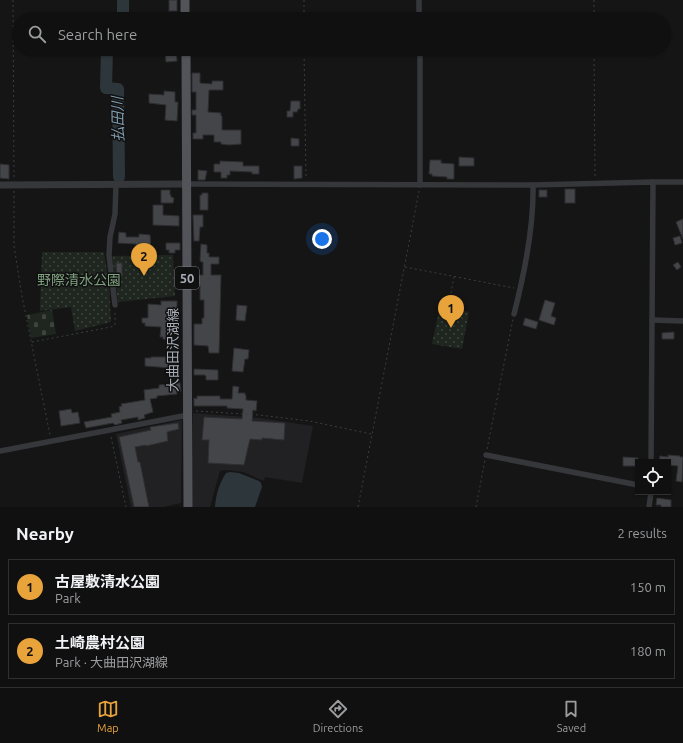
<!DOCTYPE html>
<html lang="en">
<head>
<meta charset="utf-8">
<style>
	:root { --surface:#101010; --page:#191919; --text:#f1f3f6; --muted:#9c9d9f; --line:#303030; --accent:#e8a33b }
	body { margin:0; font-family:Ubuntu,"Noto Sans JP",sans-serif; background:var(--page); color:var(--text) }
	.controls { position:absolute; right:12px; bottom:12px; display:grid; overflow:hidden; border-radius:0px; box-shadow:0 1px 3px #0004 }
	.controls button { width:36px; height:36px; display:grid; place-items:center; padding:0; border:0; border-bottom:1px solid var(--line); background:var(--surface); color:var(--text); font:20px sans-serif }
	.you { position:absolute; left:322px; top:239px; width:14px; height:14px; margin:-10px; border:3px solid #fff; border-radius:50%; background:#1a73e8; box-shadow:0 0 0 6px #1a73e833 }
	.badge { display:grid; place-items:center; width:26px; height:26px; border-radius:50%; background:var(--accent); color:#111; font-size:13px; font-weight:700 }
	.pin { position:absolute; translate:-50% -33px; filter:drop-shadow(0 1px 2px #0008) }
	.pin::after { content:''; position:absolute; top:21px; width:14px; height:12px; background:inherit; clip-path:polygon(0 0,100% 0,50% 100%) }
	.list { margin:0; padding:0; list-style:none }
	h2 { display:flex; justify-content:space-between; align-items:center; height:52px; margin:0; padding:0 16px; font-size:17px }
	h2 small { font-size:13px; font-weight:400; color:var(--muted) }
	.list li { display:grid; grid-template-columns:26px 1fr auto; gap:12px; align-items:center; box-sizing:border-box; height:56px; margin:0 8px 8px; padding:0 8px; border:1px solid var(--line); border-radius:0px }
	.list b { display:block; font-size:15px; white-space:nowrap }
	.list p { margin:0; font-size:13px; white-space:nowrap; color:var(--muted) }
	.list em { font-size:13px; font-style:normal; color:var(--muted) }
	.icon { flex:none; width:22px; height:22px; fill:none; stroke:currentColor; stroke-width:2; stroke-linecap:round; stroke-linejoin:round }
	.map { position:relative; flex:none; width:683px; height:507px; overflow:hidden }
	.search { position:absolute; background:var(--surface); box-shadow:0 1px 3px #0004; left:12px; right:12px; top:12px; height:44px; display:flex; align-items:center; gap:10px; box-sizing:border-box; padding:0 14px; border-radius:22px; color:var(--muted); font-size:15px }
	.sheet { height:180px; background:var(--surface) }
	nav { display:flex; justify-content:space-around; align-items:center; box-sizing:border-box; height:56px; border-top:1px solid var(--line); background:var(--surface); font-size:11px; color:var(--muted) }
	nav a { display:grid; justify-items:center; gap:2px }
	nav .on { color:var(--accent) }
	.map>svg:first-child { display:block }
	.built { fill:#212123 }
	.cemetery { fill:url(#cemetery-stones) }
	.park { fill:url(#park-dots) }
	.water { fill:#2d363b }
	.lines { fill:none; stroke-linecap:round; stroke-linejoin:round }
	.river { stroke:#2d363b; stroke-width:12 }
	.building { fill:#444549; stroke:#2f2f32 }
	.path { stroke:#3c3e42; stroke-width:1; stroke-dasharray:2 3; stroke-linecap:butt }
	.minor { stroke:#36373b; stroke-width:5.5 }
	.tertiary { stroke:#36373b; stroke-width:7 }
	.primary { stroke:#52545a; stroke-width:9 }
	.labels { text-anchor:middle; stroke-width:3; stroke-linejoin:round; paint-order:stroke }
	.shield { fill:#101011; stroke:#7a7d84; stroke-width:1 }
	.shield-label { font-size:13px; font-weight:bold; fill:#a7acb6 }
	.park-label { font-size:14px; fill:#7fa07f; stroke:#101011 }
	.street-label { font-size:14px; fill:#a7acb6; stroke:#101011 }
	.water-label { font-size:15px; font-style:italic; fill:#809caf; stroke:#101011 }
</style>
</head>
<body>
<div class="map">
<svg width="683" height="507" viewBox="0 0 683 507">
	<defs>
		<pattern id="cemetery-stones" width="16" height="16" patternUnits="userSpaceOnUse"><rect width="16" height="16" fill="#1f261f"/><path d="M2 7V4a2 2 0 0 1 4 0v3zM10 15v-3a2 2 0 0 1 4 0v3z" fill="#3d433d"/></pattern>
		<pattern id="park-dots" width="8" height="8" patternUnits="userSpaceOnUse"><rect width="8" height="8" fill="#1f261f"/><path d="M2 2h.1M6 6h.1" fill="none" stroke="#3d433d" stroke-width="1.8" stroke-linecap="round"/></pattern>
	</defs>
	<rect width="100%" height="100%" fill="#151516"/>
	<!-- built -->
	<g class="built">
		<path d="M 193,413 L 259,418 L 313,426 L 302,483 L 265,477 L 264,481 L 243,472 L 227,470 L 220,471 L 210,507 L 191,507 Z"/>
		<path d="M 182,420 L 181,503 L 164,507 L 131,507 L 116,434 Z"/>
	</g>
	<!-- cemetery -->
	<path class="cemetery" d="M 52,310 L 56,334 L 31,338 L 27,315 Z"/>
	<!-- park -->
	<g class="park">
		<path d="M 42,252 L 104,252 L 109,284 L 111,322 L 75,331 L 71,307 L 40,311 Z"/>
		<path d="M 173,255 L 175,296 L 118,302 L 112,256 Z"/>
		<path d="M 440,306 L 469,312 L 462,349 L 432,344 Z"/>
	</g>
	<!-- water -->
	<path class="water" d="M 230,472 L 239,473 L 259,481 L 261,483 L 262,487 L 255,507 L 215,507 C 216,494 219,484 226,473 Z"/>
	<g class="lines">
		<!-- river -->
		<g class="river">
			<path d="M 123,0 L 123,19"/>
			<path d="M 107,49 L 106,88 L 118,89 L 119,177"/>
		</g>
	</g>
	<!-- building -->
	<g class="building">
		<rect x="169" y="0" width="8" height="11"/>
		<path d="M 165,49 L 176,49 L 177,61 L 166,62 Z"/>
		<path d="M 192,73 L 200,73 L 200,83 L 212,84 L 212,81 L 223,81 L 223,90 L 209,90 L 208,112 L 221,113 L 221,116 L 222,116 L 222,130 L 241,130 L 241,144 L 229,145 L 221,144 L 221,142 L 214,142 L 214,135 L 203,135 L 203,139 L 193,139 L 193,133 L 196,133 L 196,115 L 192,115 L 192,110 L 196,110 L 196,92 L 192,92 Z"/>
		<path d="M 164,91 L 175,92 L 175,102 L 178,102 L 177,121 L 165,120 L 166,105 L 149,103 L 149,94 L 164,95 Z"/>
		<path d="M 291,101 L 300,101 L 300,109 L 298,109 L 297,112 L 293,112 L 293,117 L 287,117 L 287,111 L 290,111 Z"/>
		<path d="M 291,138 L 299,139 L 299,146 L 291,146 Z"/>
		<path d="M 459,157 L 474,158 L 474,166 L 459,166 Z"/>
		<path d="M 430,160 L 441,160 L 441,163 L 454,164 L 454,179 L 447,179 L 447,177 L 432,176 L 432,174 L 429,174 Z"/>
		<path d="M 220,161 L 243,162 L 243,166 L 259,166 L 259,174 L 252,174 L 252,172 L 230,171 L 230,175 L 227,175 L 227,178 L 221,178 L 221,172 L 214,172 L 214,164 L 220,164 Z"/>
		<path d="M 0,164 L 9,165 L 9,179 L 0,178 Z"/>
		<path d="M 294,166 L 302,166 L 302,178 L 294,179 Z"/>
		<path d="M 198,170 L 207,171 L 205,180 L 198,180 Z"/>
		<rect x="565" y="189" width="10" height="14"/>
		<path d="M 161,190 L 170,190 L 170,195 L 171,195 L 171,197 L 174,198 L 173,203 L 161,203 Z"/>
		<rect x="539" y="190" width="8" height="7"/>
		<path d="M 202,193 L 208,193 L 208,210 L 200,210 L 200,195 L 202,195 Z"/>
		<path d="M 153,205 L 163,205 L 163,215 L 179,216 L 179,226 L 153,225 Z"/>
		<path d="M 193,215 L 203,215 L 203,227 L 200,227 L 199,241 L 194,241 Z"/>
		<path d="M 683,219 L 683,239 L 676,222 Z"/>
		<path d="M 119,232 L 126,233 L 126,237 L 139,237 L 139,234 L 150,235 L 151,251 L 137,251 L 136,244 L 118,243 Z"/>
		<path d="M 680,236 L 682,243 L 675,245 L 673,238 Z"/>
		<path d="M 166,243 L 180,243 L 180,250 L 175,250 L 175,253 L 169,253 L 169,250 L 166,250 Z"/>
		<path d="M 201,244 L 207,245 L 207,253 L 209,253 L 209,257 L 219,257 L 219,264 L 211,264 L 211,275 L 221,275 L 219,353 L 209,353 L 208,346 L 194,345 L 194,324 L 202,324 L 202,318 L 204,318 L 204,300 L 200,300 L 200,285 L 195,285 L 195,275 L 203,275 L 203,262 L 201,262 L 200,260 Z"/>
		<path d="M 678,262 L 681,267 L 677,270 L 673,265 Z"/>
		<path d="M 116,263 L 122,263 L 122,276 L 117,276 Z"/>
		<path d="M 545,300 L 555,303 L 551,316 L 556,318 L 554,325 L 539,320 Z"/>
		<path d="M 161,301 L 177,301 L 177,319 L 170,319 L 170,337 L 168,337 L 168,340 L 163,339 L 163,337 L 160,337 L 161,327 L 145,326 L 145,323 L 142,323 L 142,318 L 148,318 L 148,304 L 161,305 Z"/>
		<path d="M 237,305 L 247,306 L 245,321 L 236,320 Z"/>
		<path d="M 525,318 L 538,322 L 536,329 L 523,325 Z"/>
		<path d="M 674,332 L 674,339 L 662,339 L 662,333 Z"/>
		<path d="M 234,348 L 249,350 L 248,359 L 245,359 L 243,372 L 232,371 Z"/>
		<path d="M 151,357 L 173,357 L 172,368 L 145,366 L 145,358 L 151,358 Z"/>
		<path d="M 194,369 L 218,370 L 218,380 L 206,380 L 206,376 L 205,376 L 205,375 L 194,375 Z"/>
		<path d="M 180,383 L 181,391 L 177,392 L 177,394 L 157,396 L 157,398 L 150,399 L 153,412 L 144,415 L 145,418 L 138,420 L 138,417 L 121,420 L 122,423 L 115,425 L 113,423 L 86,428 L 84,422 L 112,417 L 111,414 L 120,412 L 119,407 L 122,406 L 121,404 L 145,400 L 144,390 L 159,388 L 159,385 Z"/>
		<path d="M 233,386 L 239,387 L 238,393 L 245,393 L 245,395 L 246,395 L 246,400 L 257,401 L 256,411 L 253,410 L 252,421 L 285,423 L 284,440 L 262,438 L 262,440 L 250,439 L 244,465 L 208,463 L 209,440 L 202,440 L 204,417 L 242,419 L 243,409 L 227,408 L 227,406 L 194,406 L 194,398 L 197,399 L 197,396 L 220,396 L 220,399 L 232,399 Z"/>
		<path d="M 71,409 L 72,413 L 78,412 L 80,423 L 61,426 L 59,411 Z"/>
		<path d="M 178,423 L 179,429 L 167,432 L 168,441 L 146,446 L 146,445 L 135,447 L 138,462 L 140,462 L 149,507 L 134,507 L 119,437 L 151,430 L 150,427 Z"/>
		<path d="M 668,455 L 680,456 L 680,457 L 683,457 L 682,482 L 676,481 L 678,466 L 668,465 L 668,462 L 659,462 L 660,456 L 668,457 Z"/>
		<path d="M 623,457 L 638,458 L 638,466 L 623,466 Z"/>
		<path d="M 657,498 L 671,500 L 671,507 L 661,507 L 661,505 L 656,505 Z"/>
	</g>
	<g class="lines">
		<!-- path -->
		<g class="path">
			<path d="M 13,0 L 14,178"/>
			<path d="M 304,0 L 304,19"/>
			<path d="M 594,0 L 594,19"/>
			<path d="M 304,49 L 306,178"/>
			<path d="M 594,49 L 595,176"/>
			<path d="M 14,191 L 14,246 L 22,296 L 50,435"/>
			<path d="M 405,267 L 514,288"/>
			<path d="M 448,308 L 454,277"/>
			<path d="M 32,342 L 111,327 L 115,325 L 115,311"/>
			<path d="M 196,411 L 259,415 L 309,421 L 371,434"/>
			<path d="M 111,437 L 126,507"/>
			<path d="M 487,449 L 513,319"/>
			<path d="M 358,507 L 419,191"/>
			<path d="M 476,507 L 485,460"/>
		</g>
		<!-- minor -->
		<g class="minor">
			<path d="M 419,0 L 419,19"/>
			<path d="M 420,49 L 420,185"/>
			<path d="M 653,182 L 683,182"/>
			<path d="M 187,184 L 533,185 L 653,182 L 651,462"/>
			<path d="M 115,305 L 109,255 L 110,237 L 115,214 L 116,184"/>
			<path d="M 514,314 C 524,275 534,226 533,185"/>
			<path d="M 652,320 L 683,321"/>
			<path d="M 0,451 L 188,415"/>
			<path d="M 486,455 L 638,485"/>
			<path d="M 649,507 L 651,492"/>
		</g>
		<!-- tertiary -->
		<path class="tertiary" d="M 0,185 L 187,184"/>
		<!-- primary -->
		<g class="primary">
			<path d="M 185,0 L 185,19"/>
			<path d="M 186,49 L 188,507"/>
		</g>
	</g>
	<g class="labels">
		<!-- shield labels -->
		<rect class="shield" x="175" y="267" width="24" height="22" rx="3"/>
		<g class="shield-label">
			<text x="187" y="283">50</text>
		</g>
		<!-- park labels -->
		<g class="park-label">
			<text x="79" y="285">野際清水公園</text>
		</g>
		<!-- street labels -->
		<g class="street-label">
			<text transform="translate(173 350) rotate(-90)" y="5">大曲田沢湖線</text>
		</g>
		<!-- water labels -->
		<g class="water-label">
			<text transform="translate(118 119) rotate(-91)" y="5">払田川</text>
		</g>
	</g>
</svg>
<div class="controls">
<button><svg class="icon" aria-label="locate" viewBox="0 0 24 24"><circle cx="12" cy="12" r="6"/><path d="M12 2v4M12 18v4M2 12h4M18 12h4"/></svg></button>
</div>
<div class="you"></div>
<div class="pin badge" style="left:451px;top:328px">1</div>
<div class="pin badge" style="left:144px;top:276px">2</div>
<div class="search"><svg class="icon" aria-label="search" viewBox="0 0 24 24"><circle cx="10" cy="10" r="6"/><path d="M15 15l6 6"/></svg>Search here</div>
</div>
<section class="sheet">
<h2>Nearby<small>2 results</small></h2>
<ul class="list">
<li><span class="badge">1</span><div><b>古屋敷清水公園</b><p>Park</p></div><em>150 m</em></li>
<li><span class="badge">2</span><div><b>土崎農村公園</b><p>Park · 大曲田沢湖線</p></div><em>180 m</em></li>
</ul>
</section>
<nav>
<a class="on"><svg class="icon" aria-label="map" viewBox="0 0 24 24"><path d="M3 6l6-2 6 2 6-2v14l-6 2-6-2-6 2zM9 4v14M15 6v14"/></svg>Map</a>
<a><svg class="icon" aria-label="directions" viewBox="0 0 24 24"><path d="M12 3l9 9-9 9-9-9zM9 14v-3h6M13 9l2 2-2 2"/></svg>Directions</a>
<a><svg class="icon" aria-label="saved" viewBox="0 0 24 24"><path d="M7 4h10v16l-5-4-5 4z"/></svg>Saved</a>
</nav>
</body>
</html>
